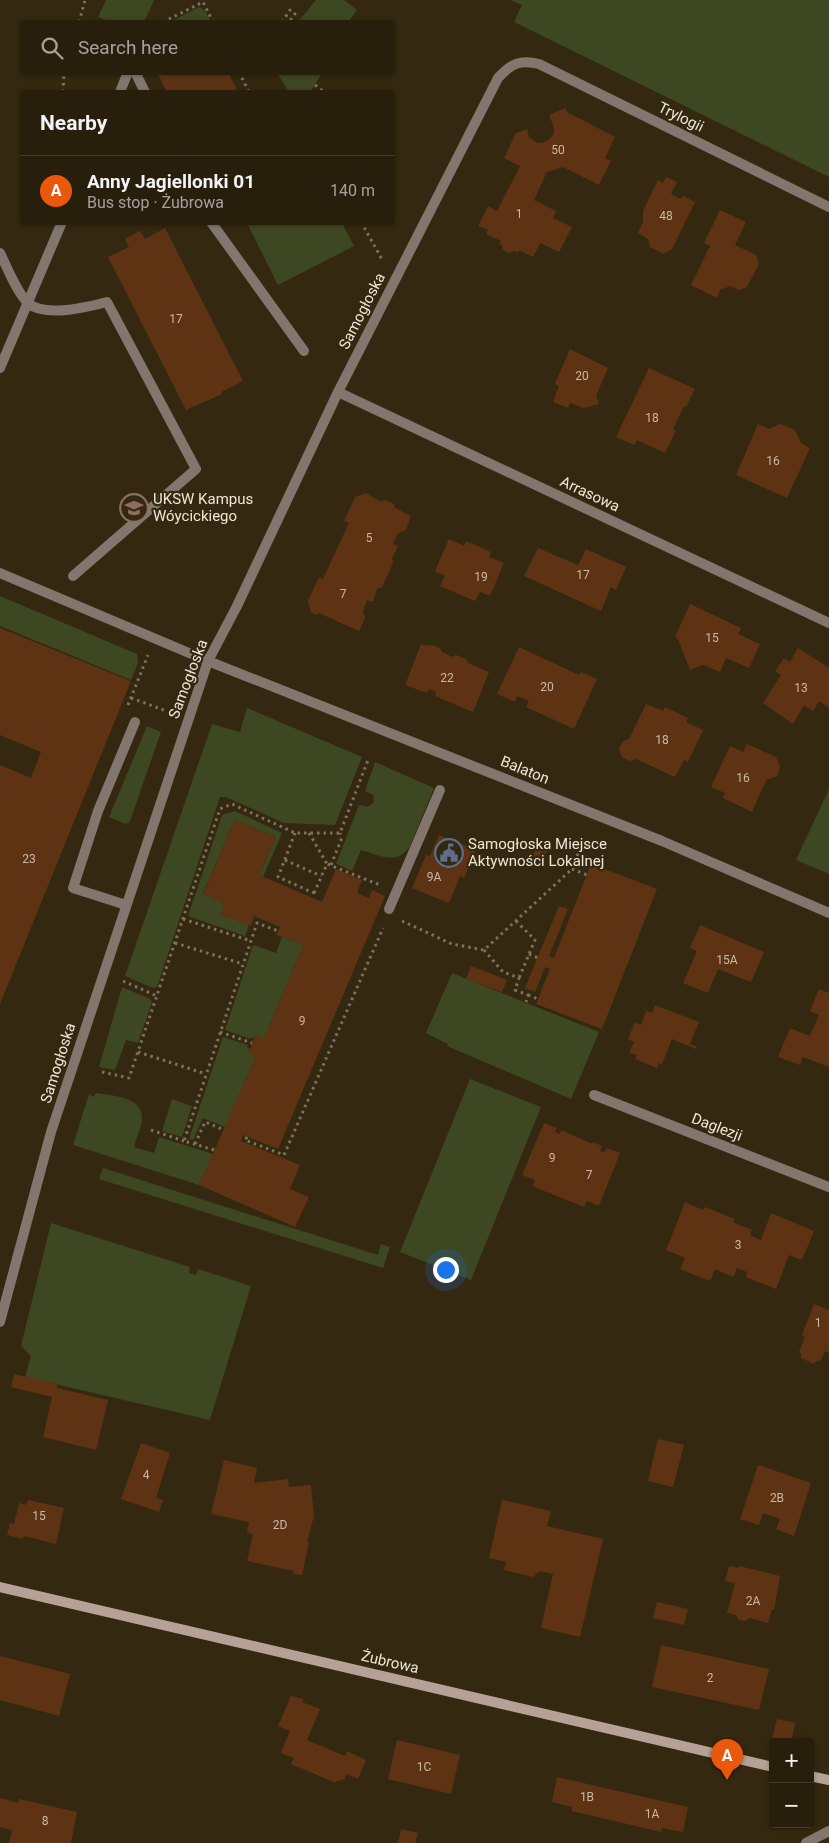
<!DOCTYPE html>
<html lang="en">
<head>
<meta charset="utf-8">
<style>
	:root { --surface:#281e0c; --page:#302715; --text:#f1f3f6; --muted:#a5a29d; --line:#443c2d; --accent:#ea580c }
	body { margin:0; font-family:Roboto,sans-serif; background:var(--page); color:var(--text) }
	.controls { position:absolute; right:15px; bottom:15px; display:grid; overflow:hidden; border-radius:5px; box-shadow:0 1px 4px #0004 }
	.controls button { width:45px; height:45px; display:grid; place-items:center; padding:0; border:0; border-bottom:1px solid var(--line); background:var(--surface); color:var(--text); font:25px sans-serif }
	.you { position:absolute; left:445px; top:1269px; width:18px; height:18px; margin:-12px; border:4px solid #fff; border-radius:50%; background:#1a73e8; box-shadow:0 0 0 8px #1a73e833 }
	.badge { display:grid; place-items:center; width:32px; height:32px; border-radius:50%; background:var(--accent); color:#fff; font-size:16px; font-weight:700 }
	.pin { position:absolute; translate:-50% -41px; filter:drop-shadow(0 1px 2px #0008) }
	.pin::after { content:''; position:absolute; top:26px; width:18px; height:15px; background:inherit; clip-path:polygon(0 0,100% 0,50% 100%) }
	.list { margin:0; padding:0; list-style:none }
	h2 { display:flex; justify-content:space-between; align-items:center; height:65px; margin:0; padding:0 20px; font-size:21px }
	h2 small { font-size:16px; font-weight:400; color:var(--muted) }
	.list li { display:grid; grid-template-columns:32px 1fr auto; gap:15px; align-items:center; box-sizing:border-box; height:70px; padding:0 20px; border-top:1px solid var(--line) }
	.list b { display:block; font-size:19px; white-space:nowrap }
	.list p { margin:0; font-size:16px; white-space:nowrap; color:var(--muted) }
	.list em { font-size:16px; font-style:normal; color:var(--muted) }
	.icon { flex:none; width:28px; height:28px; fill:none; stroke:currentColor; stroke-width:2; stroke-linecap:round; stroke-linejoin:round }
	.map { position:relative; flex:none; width:829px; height:1843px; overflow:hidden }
	.search { position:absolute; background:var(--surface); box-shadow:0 1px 4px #0004; left:20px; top:20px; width:375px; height:55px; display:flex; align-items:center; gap:12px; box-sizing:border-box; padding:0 18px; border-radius:5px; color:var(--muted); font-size:19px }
	.panel { position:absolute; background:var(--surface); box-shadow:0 1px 4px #0004; left:20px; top:90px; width:375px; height:135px; border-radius:5px }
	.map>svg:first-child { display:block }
	.green { fill:#3d4721 }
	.building { fill:#5e3314 }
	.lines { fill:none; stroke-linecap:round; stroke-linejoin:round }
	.path { stroke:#7d725e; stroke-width:3; stroke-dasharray:2.5 4; stroke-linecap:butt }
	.lane { stroke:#83766f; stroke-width:10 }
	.street { stroke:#83766f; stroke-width:10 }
	.secondary { stroke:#b6a197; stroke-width:10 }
	.labels { text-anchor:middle; stroke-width:4.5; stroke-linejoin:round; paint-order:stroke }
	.number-label { font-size:12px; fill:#cab9a7 }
	.street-label { font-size:15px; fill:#eee6d8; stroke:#352810 }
	.poi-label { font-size:15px; fill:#eee6d8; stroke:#352810; text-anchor:start }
</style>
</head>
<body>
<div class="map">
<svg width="829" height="1843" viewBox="0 0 829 1843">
	<rect width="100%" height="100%" fill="#352810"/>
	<!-- green -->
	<g class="green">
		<path d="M 106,0 L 154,0 L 144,22 L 111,22 L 98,17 Z"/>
		<path d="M 316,0 L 344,0 L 357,10 L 348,22 L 298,22 Z"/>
		<path d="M 510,0 L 829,0 L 829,177 L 514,22 L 522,5 Z"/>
		<path d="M 199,7 L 205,11 L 211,22 L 202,22 L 201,20 L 196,22 L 170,22 Z"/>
		<path d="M 277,73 L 322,73 L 310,92 L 289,92 Z"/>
		<path d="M 247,223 L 342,223 L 354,246 L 278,285 Z"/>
		<path d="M 0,596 L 137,654 L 138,663 L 131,680 L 0,626 Z"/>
		<path d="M 247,708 L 362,757 L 335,825 L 284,823 L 226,797 L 220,797 L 157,987 L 153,988 L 125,976 L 212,724 L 240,732 Z"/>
		<path d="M 147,726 L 161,732 L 130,821 L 126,824 L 109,817 Z"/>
		<path d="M 375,762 L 434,788 L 410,846 C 398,866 378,855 361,850 L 352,871 L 336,864 L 359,805 L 368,807 L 374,802 L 373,795 L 365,791 Z"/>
		<path d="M 829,789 L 829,874 L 796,860 Z"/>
		<path d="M 235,811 L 282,833 L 263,877 L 259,875 L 276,837 L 235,820 L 203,893 L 225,904 L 221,915 L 249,925 L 245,936 L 188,916 L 222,815 Z"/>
		<path d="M 282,937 L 304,944 L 264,1038 L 256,1034 L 254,1038 L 251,1037 L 250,1039 L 225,1030 L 253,945 L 276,953 Z"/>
		<path d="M 452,973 L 599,1032 L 571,1099 L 447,1046 L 448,1044 L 426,1033 Z"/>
		<path d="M 122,987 L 150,999 L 152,1002 L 138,1043 L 126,1040 L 115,1070 L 99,1067 Z"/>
		<path d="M 223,1037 L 248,1045 L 247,1047 L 250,1049 L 249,1052 L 256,1056 L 225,1127 L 203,1118 L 193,1140 L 189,1139 Z"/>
		<path d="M 470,1079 L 541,1107 L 471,1280 L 400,1252 Z"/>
		<path d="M 96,1093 C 112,1096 144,1096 142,1120 C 141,1129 136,1138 134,1147 L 154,1153 L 159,1137 L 213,1154 L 199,1185 L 73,1145 L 89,1094 L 94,1097 Z"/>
		<path d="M 172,1099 L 192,1106 L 182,1137 L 162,1131 Z"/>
		<path d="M 103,1168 L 378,1255 L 381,1244 L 390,1247 L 383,1268 L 99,1179 Z"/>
		<path d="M 51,1223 L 190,1267 L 189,1273 L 196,1275 L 198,1269 L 251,1286 L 210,1420 L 25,1377 L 31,1356 L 21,1346 Z"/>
	</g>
	<!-- building -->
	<g class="building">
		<path d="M 157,72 L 228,72 L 238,92 L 167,92 Z"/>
		<path d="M 565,108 L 567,112 L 615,137 L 605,158 L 611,161 L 599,185 L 563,167 L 547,172 L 534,200 L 556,211 L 553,218 L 572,227 L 559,252 L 540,243 L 533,257 L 519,250 L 518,252 L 514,251 L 509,253 L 503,250 L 502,245 L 499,244 L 501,241 L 486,234 L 488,230 L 478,226 L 488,206 L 497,211 L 520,166 L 504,158 L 516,133 L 527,129 L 529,137 L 536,142 L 542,143 L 548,140 L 554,134 L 554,128 L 549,115 Z"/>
		<path d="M 666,177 L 677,182 L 671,194 L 681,199 L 683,196 L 695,202 L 672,249 L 663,254 L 650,247 L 648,239 L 638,233 L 643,222 L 643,211 L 658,180 L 663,183 Z"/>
		<path d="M 720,210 L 746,222 L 735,245 L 756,255 L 759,264 L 747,287 L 739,290 L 730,286 L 720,290 L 717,298 L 691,285 L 710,246 L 704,243 Z"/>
		<path d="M 165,228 L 243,381 L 221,392 L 222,394 L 186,410 L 108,257 L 129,247 L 125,239 L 140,231 L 145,239 Z"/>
		<path d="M 570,349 L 608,368 L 596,396 L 599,404 L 584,408 L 570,403 L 568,408 L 553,402 L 559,386 L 555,384 Z"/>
		<path d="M 649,368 L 695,389 L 686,407 L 684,406 L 673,429 L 676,431 L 665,453 L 637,440 L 634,445 L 616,437 Z"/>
		<path d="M 758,424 L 769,429 L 780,424 L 795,430 L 801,443 L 810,448 L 787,498 L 736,475 Z"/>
		<path d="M 366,493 L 381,502 L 385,500 L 394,504 L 395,508 L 411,516 L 406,530 L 398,533 L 393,544 L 398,546 L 392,558 L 393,563 L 382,587 L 377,589 L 373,602 L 367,600 L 363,611 L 365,618 L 359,631 L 319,613 L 317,615 L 311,612 L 308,601 L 319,577 L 323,579 L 349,523 L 344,521 L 355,497 Z"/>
		<path d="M 449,539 L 464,546 L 466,541 L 478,546 L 491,552 L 489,557 L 504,563 L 490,596 L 480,592 L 475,601 L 440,586 L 445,576 L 435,571 Z"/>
		<path d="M 538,548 L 578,565 L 586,549 L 626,567 L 616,590 L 611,587 L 601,611 L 524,576 Z"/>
		<path d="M 690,604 L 741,628 L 738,634 L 760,644 L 749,668 L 726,658 L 720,672 L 703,665 L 690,670 L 678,639 L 675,637 Z"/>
		<path d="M 0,628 L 131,681 L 0,1004 L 0,765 L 31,778 L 41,752 L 0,735 Z"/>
		<path d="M 421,644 L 426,646 L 432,645 L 440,648 L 442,652 L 452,657 L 456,655 L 466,659 L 468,663 L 489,672 L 473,712 L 435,696 L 436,692 L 429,689 L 427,693 L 405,685 Z"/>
		<path d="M 519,647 L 579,675 L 581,672 L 597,679 L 574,729 L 526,707 L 529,701 L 517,696 L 515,702 L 497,694 Z"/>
		<path d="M 798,648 L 829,668 L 829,708 L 819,701 L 813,711 L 804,705 L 793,724 L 763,703 L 781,675 L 775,671 L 784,658 L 790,662 Z"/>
		<path d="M 646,704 L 663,711 L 665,707 L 688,718 L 686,722 L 703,730 L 688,762 L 684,760 L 675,777 L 636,759 L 630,761 L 622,757 L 619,749 L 623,741 L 629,739 Z"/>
		<path d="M 747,744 L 776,757 L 780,767 L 777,776 L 766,780 L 752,812 L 723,798 L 725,793 L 711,787 L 730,746 L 743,752 Z"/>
		<path d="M 235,820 L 276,837 L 259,875 L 322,902 L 336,869 L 362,880 L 357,893 L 369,898 L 372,890 L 385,896 L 278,1149 L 243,1135 L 241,1141 L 300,1165 L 290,1189 L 309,1197 L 295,1227 L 199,1185 L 256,1056 L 249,1052 L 254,1038 L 256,1034 L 264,1038 L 304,944 L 276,935 L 280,927 L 254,916 L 251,926 L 220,915 L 225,904 L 203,894 Z"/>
		<path d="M 439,835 L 476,850 L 464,878 L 460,876 L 449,903 L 412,888 L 426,855 L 430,856 Z"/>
		<path d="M 541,840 L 550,845 L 542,861 L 532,856 Z"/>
		<path d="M 591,864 L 657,889 L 602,1029 L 536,1004 L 550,969 L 545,967 L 535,992 L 525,988 L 559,906 L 568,909 L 549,956 L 554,958 Z"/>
		<path d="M 700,925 L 764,952 L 751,982 L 718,969 L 708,993 L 683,983 L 697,951 L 690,948 Z"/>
		<path d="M 471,966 L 507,980 L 502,992 L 466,979 Z"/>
		<path d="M 819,989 L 829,993 L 829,1067 L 803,1057 L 800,1065 L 778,1057 L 790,1028 L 810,1036 L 819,1015 L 810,1011 Z"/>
		<path d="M 655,1005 L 699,1022 L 690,1044 L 697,1047 L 696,1049 L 672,1039 L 662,1064 L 659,1063 L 657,1068 L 635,1059 L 637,1055 L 629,1053 L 634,1042 L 628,1039 L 635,1022 L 641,1025 L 646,1011 L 652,1013 Z"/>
		<path d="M 544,1123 L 557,1128 L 555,1132 L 560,1134 L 561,1130 L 592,1144 L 593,1142 L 602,1146 L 600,1151 L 605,1152 L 606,1148 L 620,1153 L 599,1206 L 587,1201 L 584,1207 L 532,1186 L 535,1180 L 522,1175 Z"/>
		<path d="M 685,1202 L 703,1210 L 705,1207 L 735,1219 L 733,1222 L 752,1230 L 750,1235 L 761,1240 L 771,1213 L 814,1231 L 802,1260 L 789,1255 L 776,1289 L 746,1277 L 747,1272 L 737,1268 L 733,1277 L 715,1269 L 710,1281 L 680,1269 L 685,1258 L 666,1250 Z"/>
		<path d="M 814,1304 L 829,1310 L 829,1353 L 825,1351 L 821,1360 L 815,1362 L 814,1364 L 801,1358 L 801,1353 L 799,1352 L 805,1337 L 802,1335 Z"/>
		<path d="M 14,1374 L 58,1384 L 57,1388 L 108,1400 L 96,1450 L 43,1437 L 52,1397 L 11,1387 Z"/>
		<path d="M 658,1439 L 684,1445 L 673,1487 L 648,1481 Z"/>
		<path d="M 141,1443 L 170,1453 L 156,1498 L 163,1500 L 159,1512 L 121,1499 Z"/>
		<path d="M 224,1460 L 257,1468 L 254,1483 L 288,1479 L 289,1487 L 311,1485 L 314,1516 L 307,1542 L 309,1542 L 302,1575 L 293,1574 L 294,1571 L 247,1561 L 253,1534 L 247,1532 L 249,1522 L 211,1514 Z"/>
		<path d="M 758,1465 L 811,1483 L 794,1536 L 776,1529 L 780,1519 L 763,1513 L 759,1525 L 740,1519 Z"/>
		<path d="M 28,1500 L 64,1508 L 56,1544 L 24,1536 L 23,1539 L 7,1535 L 10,1523 L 14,1524 L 19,1503 L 26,1505 Z"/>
		<path d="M 502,1500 L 551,1511 L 547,1526 L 603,1539 L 580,1637 L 541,1628 L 553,1574 L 540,1571 L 533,1577 L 504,1570 L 506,1562 L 489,1558 Z"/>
		<path d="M 729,1566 L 739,1568 L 739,1566 L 780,1576 L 774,1610 L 772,1609 L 768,1623 L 750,1618 L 745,1621 L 739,1620 L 736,1615 L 727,1613 L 735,1583 L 725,1581 Z"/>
		<path d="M 657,1602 L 688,1609 L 684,1625 L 653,1618 Z"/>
		<path d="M 661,1645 L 769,1669 L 759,1710 L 652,1687 Z"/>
		<path d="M 0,1656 L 70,1674 L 59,1716 L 0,1700 Z"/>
		<path d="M 291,1696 L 304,1699 L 302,1702 L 320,1709 L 307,1740 L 345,1756 L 347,1751 L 366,1760 L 358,1779 L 346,1774 L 345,1779 L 334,1782 L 291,1764 L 294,1758 L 281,1753 L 290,1731 L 278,1726 Z"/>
		<path d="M 777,1719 L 795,1723 L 791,1742 L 773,1742 L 773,1747 L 770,1747 Z"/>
		<path d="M 397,1740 L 460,1755 L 451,1794 L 388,1779 Z"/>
		<path d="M 557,1777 L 688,1807 L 683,1832 L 662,1828 L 661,1832 L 572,1811 L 572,1807 L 552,1802 Z"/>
		<path d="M 0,1798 L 18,1803 L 19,1799 L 77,1812 L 71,1843 L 9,1843 L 12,1830 L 0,1827 Z"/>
		<path d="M 401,1829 L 418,1833 L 415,1843 L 398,1843 Z"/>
	</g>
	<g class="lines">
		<!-- path -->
		<g class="path">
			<path d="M 79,22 L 85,0"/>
			<path d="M 163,22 L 203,2 L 213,22"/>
			<path d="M 282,22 L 290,10 L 295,14 L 289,22"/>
			<path d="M 239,72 L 249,92"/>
			<path d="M 315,85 L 324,92"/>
			<path d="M 63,92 L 64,72"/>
			<path d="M 361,222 L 383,261"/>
			<path d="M 131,698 L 169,712"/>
			<path d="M 128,705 L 148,655"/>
			<path d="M 295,833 L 278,877 L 314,893 L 312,897"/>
			<path d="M 309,833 L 327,864"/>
			<path d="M 285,860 L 321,876"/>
			<path d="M 331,865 L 341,840 L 340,833"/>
			<path d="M 572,869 L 587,875"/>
			<path d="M 314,893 L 327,864 L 380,885"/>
			<path d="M 183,919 L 251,941"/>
			<path d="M 402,921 L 452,944 L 484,950 L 572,869 L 579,851"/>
			<path d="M 516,921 L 535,940 L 519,978"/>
			<path d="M 175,943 L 243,964"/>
			<path d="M 484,950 L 503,972 L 519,978 L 515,990 L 528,995 L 526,1002"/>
			<path d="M 529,954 L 538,958"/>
			<path d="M 123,981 L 157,996"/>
			<path d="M 528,995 L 538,999"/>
			<path d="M 220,1032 L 252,1043"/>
			<path d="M 138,1052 L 206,1074"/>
			<path d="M 102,1072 L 129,1078 L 220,809 L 232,804 L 295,833 L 340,833 L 368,760"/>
			<path d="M 151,1130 L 184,1141"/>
			<path d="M 247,1137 L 245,1140 L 284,1155 L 383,928"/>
			<path d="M 195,1144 L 205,1122 L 224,1130"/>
			<path d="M 214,1150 L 184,1141 L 257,923 L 278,931"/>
		</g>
		<!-- lane -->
		<g class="lane">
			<path d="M 0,253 C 7,267 17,293 28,303 C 45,318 88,307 107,302 L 196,469 L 73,576"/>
			<path d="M 0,368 L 62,222"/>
			<path d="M 0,573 L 208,661"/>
			<path d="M 126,905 L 73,888 L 98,811 L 135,722"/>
		</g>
		<!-- street -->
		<g class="street">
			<path d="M 135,72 L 145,92"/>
			<path d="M 120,92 L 128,72"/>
			<path d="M 211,222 L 304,351"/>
			<path d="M 338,392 L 829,623"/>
			<path d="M 208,661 L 662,841 L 829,913"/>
			<path d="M 389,909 L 440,790"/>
			<path d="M 594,1095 L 829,1187"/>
			<path d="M 0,1322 L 51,1132 L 208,661 L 237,606 L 338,392 L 498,78 C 511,64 520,59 539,64 L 829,207"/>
			<path d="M 806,1843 L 829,1831"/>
		</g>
		<!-- secondary -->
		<g class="secondary">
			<path d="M 0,1587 L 773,1767"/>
			<path d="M 810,1776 L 829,1780"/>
		</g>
	</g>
	<!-- icons -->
	<defs>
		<symbol id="university-ring" viewBox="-11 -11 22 22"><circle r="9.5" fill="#352810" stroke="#8d6e63" stroke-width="1.5"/><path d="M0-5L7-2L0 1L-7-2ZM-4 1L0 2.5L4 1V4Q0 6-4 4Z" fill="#8d6e63"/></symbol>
		<symbol id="civic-ring" viewBox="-11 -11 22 22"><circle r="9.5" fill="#352810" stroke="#5c6f8a" stroke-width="1.5"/><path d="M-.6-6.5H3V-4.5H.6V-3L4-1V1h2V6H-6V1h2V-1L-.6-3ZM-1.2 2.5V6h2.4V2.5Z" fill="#5c6f8a"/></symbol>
	</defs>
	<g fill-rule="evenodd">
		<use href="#university-ring" x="118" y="492" width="32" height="32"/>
		<use href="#civic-ring" x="433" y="837" width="32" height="32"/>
	</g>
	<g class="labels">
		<!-- number labels -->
		<g class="number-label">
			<text x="558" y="154">50</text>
			<text x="519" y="218">1</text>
			<text x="666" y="220">48</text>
			<text x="176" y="323">17</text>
			<text x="582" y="380">20</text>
			<text x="652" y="422">18</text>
			<text x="773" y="465">16</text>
			<text x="369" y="542">5</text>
			<text x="583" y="579">17</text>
			<text x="481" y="581">19</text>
			<text x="343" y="598">7</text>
			<text x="712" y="642">15</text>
			<text x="447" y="682">22</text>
			<text x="547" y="691">20</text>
			<text x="801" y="692">13</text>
			<text x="662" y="744">18</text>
			<text x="743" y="782">16</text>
			<text x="29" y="863">23</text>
			<text x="434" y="881">9A</text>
			<text x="727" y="964">15A</text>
			<text x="302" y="1025">9</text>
			<text x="552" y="1162">9</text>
			<text x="589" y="1179">7</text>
			<text x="738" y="1249">3</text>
			<text x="818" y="1327">1</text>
			<text x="146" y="1479">4</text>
			<text x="777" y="1502">2B</text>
			<text x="39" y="1520">15</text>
			<text x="280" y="1529">2D</text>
			<text x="753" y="1605">2A</text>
			<text x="710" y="1682">2</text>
			<text x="424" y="1771">1C</text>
			<text x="587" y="1801">1B</text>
			<text x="652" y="1818">1A</text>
			<text x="45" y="1825">8</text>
		</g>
		<!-- street labels -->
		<g class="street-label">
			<text transform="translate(681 117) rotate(26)" y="5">Trylogii</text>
			<text transform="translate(362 311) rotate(-63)" y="5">Samogłoska</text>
			<text transform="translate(590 494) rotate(25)" y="5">Arrasowa</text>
			<text transform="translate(188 679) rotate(-69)" y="5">Samogłoska</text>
			<text transform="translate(525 770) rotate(22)" y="5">Balaton</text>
			<text transform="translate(58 1063) rotate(-72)" y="5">Samogłoska</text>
			<text transform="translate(717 1127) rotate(21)" y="5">Daglezji</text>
			<text transform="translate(390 1662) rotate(13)" y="5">Żubrowa</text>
		</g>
		<!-- poi labels -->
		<g class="poi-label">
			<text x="153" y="504">UKSW Kampus<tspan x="153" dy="17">Wóycickiego</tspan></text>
			<text x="468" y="849">Samogłoska Miejsce<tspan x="468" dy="17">Aktywności Lokalnej</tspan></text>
		</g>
	</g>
</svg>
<div class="controls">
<button>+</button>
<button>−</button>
</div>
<div class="you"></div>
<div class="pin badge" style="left:727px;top:1780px">A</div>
<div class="search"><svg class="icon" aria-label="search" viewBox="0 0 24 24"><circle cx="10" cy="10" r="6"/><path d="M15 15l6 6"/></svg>Search here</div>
<section class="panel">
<h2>Nearby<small></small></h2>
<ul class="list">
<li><span class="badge">A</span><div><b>Anny Jagiellonki 01</b><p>Bus stop · Żubrowa</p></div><em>140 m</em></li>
</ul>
</section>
</div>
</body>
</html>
